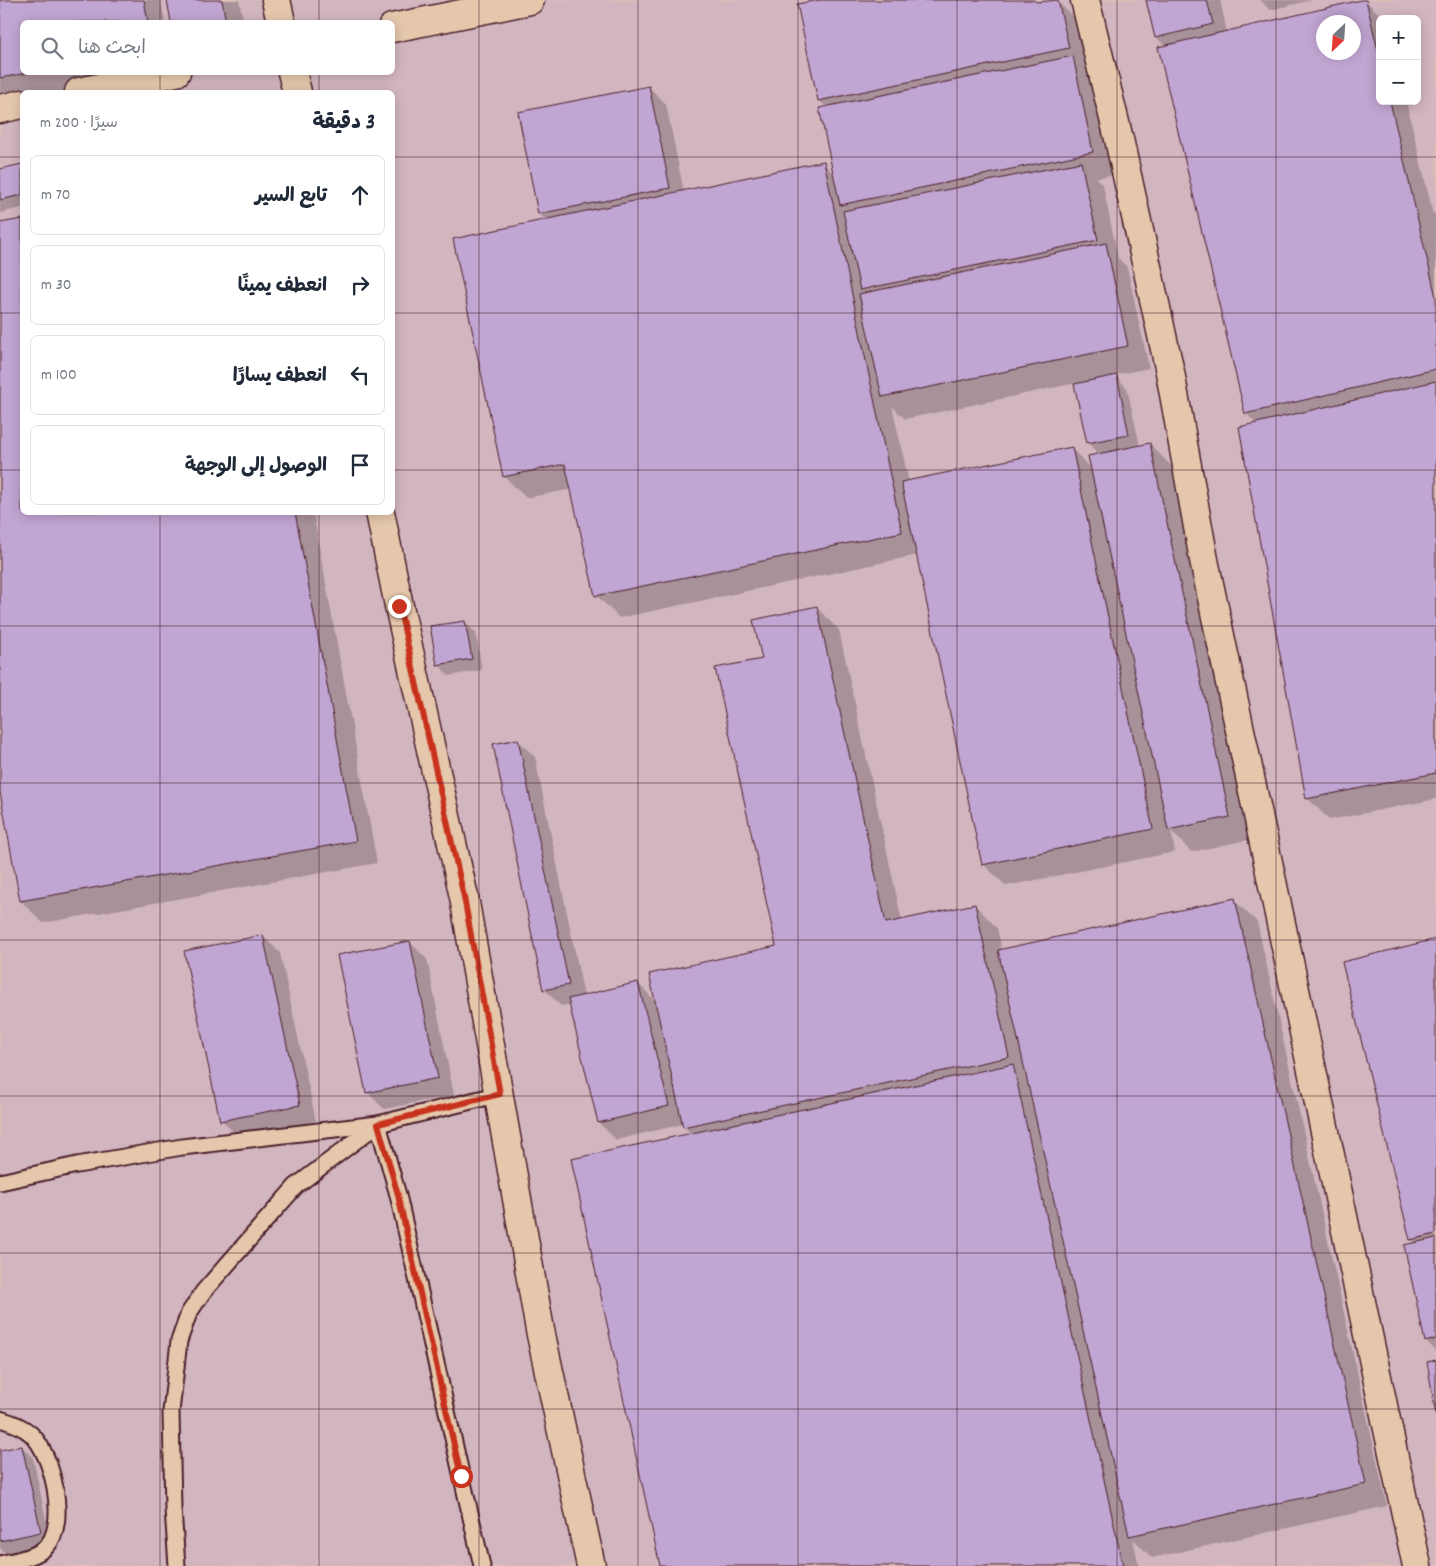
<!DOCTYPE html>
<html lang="ar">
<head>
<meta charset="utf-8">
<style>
	:root { --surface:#fff; --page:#f6f6f7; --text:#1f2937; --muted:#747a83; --line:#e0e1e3 }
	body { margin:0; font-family:Dekko,"Playpen Sans Arabic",sans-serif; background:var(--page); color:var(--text); direction:rtl }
	.controls { position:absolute; right:15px; top:15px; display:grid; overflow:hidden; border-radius:8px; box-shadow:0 2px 12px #0003 }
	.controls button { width:45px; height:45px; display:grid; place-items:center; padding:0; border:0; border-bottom:1px solid var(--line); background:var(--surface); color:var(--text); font:25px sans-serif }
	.compass { position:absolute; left:1316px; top:15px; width:45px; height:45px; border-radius:50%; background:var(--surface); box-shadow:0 2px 12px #0003; rotate:205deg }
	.stop { position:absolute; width:15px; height:15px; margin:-11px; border:4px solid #c8321e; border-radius:50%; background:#fff }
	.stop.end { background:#c8321e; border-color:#fff; box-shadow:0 1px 5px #0008 }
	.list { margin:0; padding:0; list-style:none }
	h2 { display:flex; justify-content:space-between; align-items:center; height:65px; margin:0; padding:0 20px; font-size:21px }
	h2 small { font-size:16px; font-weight:400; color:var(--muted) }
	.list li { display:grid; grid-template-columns:32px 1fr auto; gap:15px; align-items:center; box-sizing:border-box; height:80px; margin:0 10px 10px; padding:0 10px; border:1px solid var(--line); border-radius:8px }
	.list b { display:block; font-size:19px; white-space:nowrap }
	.list em { font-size:16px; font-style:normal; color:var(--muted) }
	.icon { flex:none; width:28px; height:28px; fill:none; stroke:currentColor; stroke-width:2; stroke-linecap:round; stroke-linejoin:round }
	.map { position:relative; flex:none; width:1436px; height:1566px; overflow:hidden; direction:ltr }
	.search { position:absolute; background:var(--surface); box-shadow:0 2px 12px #0003; left:20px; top:20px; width:375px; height:55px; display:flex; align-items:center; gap:12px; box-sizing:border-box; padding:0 18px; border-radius:8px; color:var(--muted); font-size:19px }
	.panel { position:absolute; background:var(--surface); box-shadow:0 2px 12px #0003; left:20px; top:90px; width:375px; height:425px; border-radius:8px; direction:rtl }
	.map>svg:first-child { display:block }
	.built { fill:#d2b6bf; fill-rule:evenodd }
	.shadow { fill:#0003; fill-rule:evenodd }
	.building { fill:#c1a5d2; stroke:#4a1f2b; fill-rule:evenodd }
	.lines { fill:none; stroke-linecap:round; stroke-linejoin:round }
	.service-casing { stroke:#4a1f2b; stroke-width:19 }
	.minor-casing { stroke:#4a1f2b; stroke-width:31 }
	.tertiary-casing { stroke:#4a1f2b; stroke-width:31 }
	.service { stroke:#e5c8ac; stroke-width:15 }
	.minor { stroke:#e5c8ac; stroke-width:28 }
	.tertiary { stroke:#e5c8ac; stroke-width:28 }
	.route { stroke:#c8321e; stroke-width:6 }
	.grid { fill:none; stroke:#4a1f2b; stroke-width:1; stroke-opacity:0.55 }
</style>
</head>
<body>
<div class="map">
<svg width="1436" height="1566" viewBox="0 0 1436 1566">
	<rect width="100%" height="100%" fill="#dabeb7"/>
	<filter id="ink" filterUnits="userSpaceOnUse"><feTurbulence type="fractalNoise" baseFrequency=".02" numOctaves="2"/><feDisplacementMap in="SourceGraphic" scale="10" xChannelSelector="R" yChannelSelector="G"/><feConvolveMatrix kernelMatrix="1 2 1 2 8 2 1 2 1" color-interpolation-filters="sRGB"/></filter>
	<g filter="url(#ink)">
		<!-- built -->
		<path class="built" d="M 0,0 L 1436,0 L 1436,1566 L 0,1566 ZM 1380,19 L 1417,19 L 1417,101 L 1380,101 ZM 22,22 L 392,22 L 392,72 L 22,72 ZM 1324,22 L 1354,22 L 1354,52 L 1324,52 ZM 22,92 L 392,92 L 392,512 L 22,512 Z"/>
		<!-- shadow -->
		<g class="shadow">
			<path d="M 0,0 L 161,0 L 165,22 L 22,22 L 22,72 L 169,72 L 64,92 L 22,92 L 0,105 Z"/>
			<path d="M 168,0 L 239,0 L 244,22 L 172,22 Z"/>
			<path d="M 825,0 L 1030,0 L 1037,3 L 1057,1 L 1079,23 L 1091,70 L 1086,71 L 1095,79 L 1115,175 L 1096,178 L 1103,185 L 1118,258 L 1127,267 L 1149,368 L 1115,375 L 1127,388 L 1140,446 L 1150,444 L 1172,467 L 1252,839 L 1191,852 L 1171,831 L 1175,852 L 1006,886 L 983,864 L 918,555 L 619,618 L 596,595 L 572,489 L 526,498 L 504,476 L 546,221 L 539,213 L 649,87 L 666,104 L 684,192 L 823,163 L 834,174 L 827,108 L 819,100 ZM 1076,383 L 1088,443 L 1100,455 L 1092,469 L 1071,448 L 909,482 L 892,406 L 905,419 Z"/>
			<path d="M 1147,0 L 1220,0 L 1227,32 L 1365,0 L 1384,19 L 1380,19 L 1380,101 L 1406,101 L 1433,214 L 1436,213 L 1436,799 L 1330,820 L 1307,798 L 1256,424 L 1246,413 L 1165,46 L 1156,37 ZM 1324,22 L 1354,22 L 1354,52 L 1324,52 Z"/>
			<path d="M 1260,0 L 1312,0 L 1270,10 Z"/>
			<path d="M 22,165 L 22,208 L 0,213 L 0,170 Z"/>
			<path d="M 22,220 L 22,512 L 313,512 L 377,863 L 43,923 L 21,901 L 0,786 L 0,224 Z"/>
			<path d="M 816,607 L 839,630 L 902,921 L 975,905 L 997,928 L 1002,951 L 1234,900 L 1257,922 L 1387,1506 L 1152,1558 L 1133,1539 L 1139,1566 L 662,1566 L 692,1134 L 684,1127 L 683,1124 L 616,1140 L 599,1123 L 571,1004 L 561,1006 L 544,989 L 518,740 L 535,757 L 584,996 L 638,983 L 656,1002 L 777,947 L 763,660 Z"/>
			<path d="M 465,622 L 476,633 L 482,670 L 449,676 L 438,664 Z"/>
			<path d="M 263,936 L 280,953 L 316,1121 L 238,1137 L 222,1120 Z"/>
			<path d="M 1436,941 L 1436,1351 L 1426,1341 L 1415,1244 L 1411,1240 Z"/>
			<path d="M 410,942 L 427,959 L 454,1095 L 384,1109 L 367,1092 Z"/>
			<path d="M 22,1447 L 33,1458 L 51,1543 L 5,1553 L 0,1548 L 0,1452 Z"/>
		</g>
		<!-- building -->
		<g class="building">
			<path d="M 0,0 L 144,0 L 148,22 L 22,22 L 22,72 L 32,72 L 0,78 Z"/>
			<path d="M 167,0 L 222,0 L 226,22 L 171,22 Z"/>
			<path d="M 819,0 L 1033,0 L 1037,2 L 1058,0 L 1069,48 L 818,101 L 797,4 Z"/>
			<path d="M 1146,0 L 1207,0 L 1213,24 L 1155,38 Z"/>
			<path d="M 1361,0 L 1366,0 L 1380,59 L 1380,101 L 1390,101 L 1436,297 L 1436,369 L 1245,414 L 1158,47 ZM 1324,22 L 1354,22 L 1354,52 L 1324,52 Z"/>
			<path d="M 1073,56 L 1093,152 L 840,205 L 819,108 Z"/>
			<path d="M 649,86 L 670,188 L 538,214 L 518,112 Z"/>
			<path d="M 824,161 L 902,532 L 595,596 L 565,464 L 503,477 L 453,239 Z"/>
			<path d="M 1081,162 L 1098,240 L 860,290 L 843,211 Z"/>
			<path d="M 22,164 L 22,195 L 0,200 L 0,169 Z"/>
			<path d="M 22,219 L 22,512 L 295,512 L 356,841 L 20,901 L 0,792 L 0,223 Z"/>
			<path d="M 1106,243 L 1128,346 L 882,397 L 859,294 Z"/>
			<path d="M 1117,375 L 1129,435 L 1087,443 L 1074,384 Z"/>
			<path d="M 1436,381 L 1436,773 L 1306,799 L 1239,427 Z"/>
			<path d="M 1150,443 L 1230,817 L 1168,830 L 1088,456 Z"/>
			<path d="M 1072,447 L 1153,829 L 982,865 L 901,482 Z"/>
			<path d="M 817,606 L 886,923 L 975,904 L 1009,1057 L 683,1127 L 649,974 L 776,946 L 715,668 L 762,659 L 753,620 Z"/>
			<path d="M 465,621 L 472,659 L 437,665 L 430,626 Z"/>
			<path d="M 518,739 L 569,985 L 543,990 L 493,744 Z"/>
			<path d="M 1235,898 L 1366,1484 L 1129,1536 L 998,950 Z"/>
			<path d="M 263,935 L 300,1105 L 220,1121 L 184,951 Z"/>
			<path d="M 1436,939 L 1436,1234 L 1410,1240 L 1342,962 Z"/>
			<path d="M 410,941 L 438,1078 L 366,1093 L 337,955 Z"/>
			<path d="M 638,982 L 669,1106 L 598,1123 L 568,999 Z"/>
			<path d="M 1013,1064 L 1123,1566 L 660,1566 L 571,1159 Z"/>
			<path d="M 1436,1238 L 1436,1339 L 1425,1342 L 1404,1245 Z"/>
			<path d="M 1436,1360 L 1436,1415 L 1427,1362 Z"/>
			<path d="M 22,1446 L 41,1532 L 0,1541 L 0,1450 Z"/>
		</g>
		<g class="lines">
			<defs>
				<g id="service">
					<path d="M 0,1182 L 77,1165 L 182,1147 L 378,1124 L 500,1094"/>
					<path d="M 0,1419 C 12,1423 22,1426 31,1434 C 53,1454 68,1523 47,1546 C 36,1558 15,1560 0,1564"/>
					<path d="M 177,1566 L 173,1509 L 171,1412 L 179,1341 L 189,1313 L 203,1292 L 296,1186 L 378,1124 L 398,1195 L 482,1566"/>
				</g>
				<g id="minor">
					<path d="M 276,0 L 281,22"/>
					<path d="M 1085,0 L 1119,139 L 1170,372 L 1204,560 L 1417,1566"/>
					<path d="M 292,72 L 297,92"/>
					<path d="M 380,512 L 399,606 L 464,897 L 540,1330 L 591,1566"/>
				</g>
				<g id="tertiary">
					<path d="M 392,28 L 530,0"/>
					<path d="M 79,92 L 176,72"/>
					<path d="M 0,109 L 22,104"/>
				</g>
			</defs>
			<!-- service casing -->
			<use href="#service" class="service-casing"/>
			<!-- minor casing -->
			<use href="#minor" class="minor-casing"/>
			<!-- tertiary casing -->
			<use href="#tertiary" class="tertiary-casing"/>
			<!-- service -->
			<use href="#service" class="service"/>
			<!-- minor -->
			<use href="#minor" class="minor"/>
			<!-- tertiary -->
			<use href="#tertiary" class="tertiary"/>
		</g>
	</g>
	<g class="lines" filter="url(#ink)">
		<!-- route -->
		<path class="route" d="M 399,606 L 464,897 L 500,1094 L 378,1124 L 398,1195 L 461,1476"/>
	</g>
	<!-- grid -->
	<path class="grid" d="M 160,0 L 160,22M 319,0 L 319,22M 479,0 L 479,1566M 638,0 L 638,1566M 798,0 L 798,1566M 957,0 L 957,1566M 1117,0 L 1117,1566M 1276,0 L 1276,1566M 160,72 L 160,92M 319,72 L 319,92M 0,157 L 22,157M 392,157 L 1436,157M 0,313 L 22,313M 392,313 L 1436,313M 0,470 L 22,470M 392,470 L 1436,470M 160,512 L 160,1566M 319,512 L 319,1566M 0,626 L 1436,626M 0,783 L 1436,783M 0,940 L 1436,940M 0,1096 L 1436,1096M 0,1253 L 1436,1253M 0,1409 L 1436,1409"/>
</svg>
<div class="controls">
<button>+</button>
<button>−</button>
</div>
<svg class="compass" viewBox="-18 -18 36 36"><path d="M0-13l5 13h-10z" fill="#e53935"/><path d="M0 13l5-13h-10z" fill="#747a83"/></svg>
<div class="stop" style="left:461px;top:1476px"></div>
<div class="stop end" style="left:399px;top:606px"></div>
<div class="search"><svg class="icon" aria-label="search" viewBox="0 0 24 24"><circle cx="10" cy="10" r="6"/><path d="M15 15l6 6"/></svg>ابحث هنا</div>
<section class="panel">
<h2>3 دقيقة<small>سيرًا · 200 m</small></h2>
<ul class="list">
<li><svg class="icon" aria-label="ahead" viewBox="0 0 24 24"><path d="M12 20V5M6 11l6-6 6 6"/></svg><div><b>تابع السير</b></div><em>70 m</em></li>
<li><svg class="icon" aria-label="right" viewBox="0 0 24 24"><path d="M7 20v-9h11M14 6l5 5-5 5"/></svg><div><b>انعطف يمينًا</b></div><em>30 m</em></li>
<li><svg class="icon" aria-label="left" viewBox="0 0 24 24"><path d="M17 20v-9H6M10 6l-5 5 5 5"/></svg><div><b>انعطف يسارًا</b></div><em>100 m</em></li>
<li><svg class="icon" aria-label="arrive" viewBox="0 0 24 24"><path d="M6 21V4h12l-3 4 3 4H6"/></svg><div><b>الوصول إلى الوجهة</b></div></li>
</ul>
</section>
</div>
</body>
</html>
